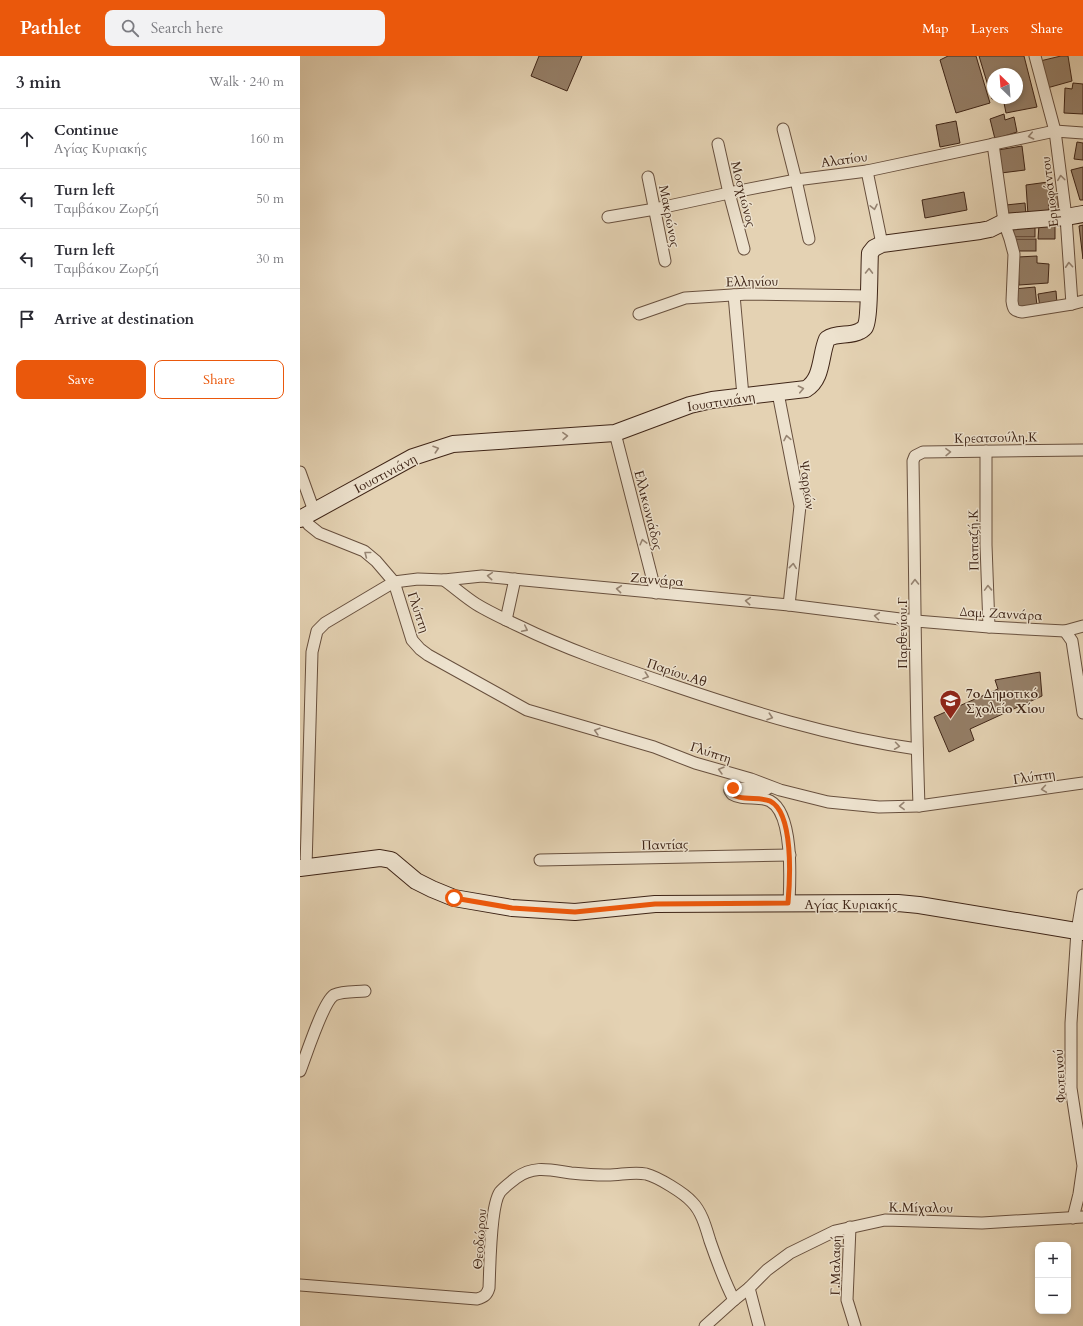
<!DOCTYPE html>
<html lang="en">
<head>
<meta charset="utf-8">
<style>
	:root { --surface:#fff; --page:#f2f2f3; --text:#2b2b33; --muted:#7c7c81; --line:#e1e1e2; --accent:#ea580c }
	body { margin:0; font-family:Cardo,serif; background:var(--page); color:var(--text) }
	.controls { position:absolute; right:12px; bottom:12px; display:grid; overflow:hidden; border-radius:8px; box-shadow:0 2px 6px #0003 }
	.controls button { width:36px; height:36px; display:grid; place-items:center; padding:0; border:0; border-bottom:1px solid var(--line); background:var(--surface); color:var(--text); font:20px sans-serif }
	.compass { position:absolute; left:687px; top:12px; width:36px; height:36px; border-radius:50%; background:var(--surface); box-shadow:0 2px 6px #0003; rotate:335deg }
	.stop { position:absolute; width:12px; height:12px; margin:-9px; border:3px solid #ea580c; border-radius:50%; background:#fff }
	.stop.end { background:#ea580c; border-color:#fff; box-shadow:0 1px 4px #0008 }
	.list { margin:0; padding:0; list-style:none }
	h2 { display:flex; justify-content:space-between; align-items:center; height:52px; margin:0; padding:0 16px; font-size:17px }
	h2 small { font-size:13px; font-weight:400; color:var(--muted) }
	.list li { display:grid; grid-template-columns:26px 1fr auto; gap:12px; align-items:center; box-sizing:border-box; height:60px; padding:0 16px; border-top:1px solid var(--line) }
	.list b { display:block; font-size:15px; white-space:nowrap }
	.list p { margin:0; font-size:13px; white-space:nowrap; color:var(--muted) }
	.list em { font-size:13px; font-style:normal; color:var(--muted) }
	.actions { display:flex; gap:8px; padding:12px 16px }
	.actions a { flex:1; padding:9px 0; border:1px solid var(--accent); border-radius:8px; text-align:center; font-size:14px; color:var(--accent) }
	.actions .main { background:var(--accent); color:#fff }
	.icon { flex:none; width:22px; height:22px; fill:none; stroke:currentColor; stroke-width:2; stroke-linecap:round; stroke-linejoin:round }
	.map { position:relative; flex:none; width:783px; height:1270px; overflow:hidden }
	header { display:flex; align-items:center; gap:24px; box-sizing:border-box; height:56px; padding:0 20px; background:var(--accent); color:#fff }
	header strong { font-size:19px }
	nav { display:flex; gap:22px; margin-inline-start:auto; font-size:14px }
	.search { width:280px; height:36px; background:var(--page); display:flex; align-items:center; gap:10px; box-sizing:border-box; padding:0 14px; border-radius:8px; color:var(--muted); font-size:15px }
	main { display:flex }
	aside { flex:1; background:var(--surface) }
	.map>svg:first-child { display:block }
	.building { fill:#957f68; stroke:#3f2517 }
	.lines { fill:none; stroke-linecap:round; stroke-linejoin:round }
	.street-casing { stroke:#68503e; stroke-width:13 }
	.secondary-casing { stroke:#3f2517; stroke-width:18 }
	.street { stroke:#ede2ce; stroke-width:11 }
	.secondary { stroke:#ede2ce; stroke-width:16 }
	.oneway { stroke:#968472 }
	.route { stroke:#ea580c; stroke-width:5 }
	.labels { text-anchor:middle; stroke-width:3; stroke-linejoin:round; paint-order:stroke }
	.street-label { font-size:13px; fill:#3f2517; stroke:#ede2ce }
	.poi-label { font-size:13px; font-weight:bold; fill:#3f2517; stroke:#ede2ce; text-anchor:start }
</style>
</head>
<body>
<header>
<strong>Pathlet</strong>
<div class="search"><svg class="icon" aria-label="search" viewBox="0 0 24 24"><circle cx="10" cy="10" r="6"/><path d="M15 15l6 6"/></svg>Search here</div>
<nav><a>Map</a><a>Layers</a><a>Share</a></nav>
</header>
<main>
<aside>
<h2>3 min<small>Walk · 240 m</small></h2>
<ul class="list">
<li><svg class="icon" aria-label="ahead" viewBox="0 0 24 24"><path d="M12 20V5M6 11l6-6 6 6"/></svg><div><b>Continue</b><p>Αγίας Κυριακής</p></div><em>160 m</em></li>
<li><svg class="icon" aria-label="left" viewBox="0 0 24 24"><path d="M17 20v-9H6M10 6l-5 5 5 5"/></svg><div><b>Turn left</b><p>Ταμβάκου Ζωρζή</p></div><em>50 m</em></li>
<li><svg class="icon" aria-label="left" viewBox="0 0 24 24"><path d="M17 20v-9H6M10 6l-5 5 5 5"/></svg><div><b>Turn left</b><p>Ταμβάκου Ζωρζή</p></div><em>30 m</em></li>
<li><svg class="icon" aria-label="arrive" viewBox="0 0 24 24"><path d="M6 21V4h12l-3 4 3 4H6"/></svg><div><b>Arrive at destination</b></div></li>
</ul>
<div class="actions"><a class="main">Save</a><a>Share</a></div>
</aside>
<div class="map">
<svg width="783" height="1270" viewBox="0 0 783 1270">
	<rect width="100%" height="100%" fill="#e4d2b3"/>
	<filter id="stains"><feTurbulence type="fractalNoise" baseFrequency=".005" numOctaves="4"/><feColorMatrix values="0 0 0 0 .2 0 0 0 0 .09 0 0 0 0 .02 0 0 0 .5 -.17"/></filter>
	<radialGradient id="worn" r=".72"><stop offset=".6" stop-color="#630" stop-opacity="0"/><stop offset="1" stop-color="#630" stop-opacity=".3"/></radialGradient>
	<!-- building -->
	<g class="building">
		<path d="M 239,0 L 282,0 L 267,35 L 231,20 Z"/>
		<path d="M 648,0 L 676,0 L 690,47 L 656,57 L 640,4 Z"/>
		<path d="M 679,0 L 724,0 L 737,51 L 706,57 L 703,42 L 717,42 L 717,18 L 693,18 L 693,42 L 700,42 L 692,43 Z"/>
		<path d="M 761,0 L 768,0 L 772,25 L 747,32 L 740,5 Z"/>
		<path d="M 773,27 L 783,28 L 783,58 L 764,57 L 765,32 L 772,33 Z"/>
		<path d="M 704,58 L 705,64 L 714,61 L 717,76 L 695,83 L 690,63 Z"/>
		<path d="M 656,65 L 660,87 L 640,91 L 636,69 Z"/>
		<path d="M 777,86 L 783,87 L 783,104 L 774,103 Z"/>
		<path d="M 722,90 L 725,114 L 701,117 L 698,94 Z"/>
		<path d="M 783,111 L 783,144 L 780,144 L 771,114 Z"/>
		<path d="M 748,126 L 749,157 L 728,159 L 726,129 Z"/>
		<path d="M 664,136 L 667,154 L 625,162 L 622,144 Z"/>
		<path d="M 761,137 L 764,155 L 753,155 L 752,138 Z"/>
		<path d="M 725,147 L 726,159 L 707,160 L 706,149 Z"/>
		<path d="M 755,168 L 755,183 L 738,183 L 739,169 Z"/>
		<path d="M 783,169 L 783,203 L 779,170 Z"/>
		<rect x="712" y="170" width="23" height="11"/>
		<rect x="715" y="183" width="21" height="12"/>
		<path d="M 737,200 L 737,207 L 749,208 L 748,227 L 719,229 L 718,201 Z"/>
		<path d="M 735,231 L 737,250 L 715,253 L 714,233 Z"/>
		<path d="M 756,235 L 757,248 L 740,251 L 738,238 Z"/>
		<path d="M 740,616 L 742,640 L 670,673 L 674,684 L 649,696 L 634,661 L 698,633 L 695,624 Z"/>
	</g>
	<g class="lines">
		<defs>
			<g id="street">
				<path d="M 735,0 L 755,75 L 766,161 L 772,248"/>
				<path d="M 483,73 L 496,124 L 509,183"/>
				<path d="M 418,88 L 429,137 L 444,193"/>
				<path d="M 693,88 L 704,166 L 710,183 L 714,198 L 712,245 C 713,253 714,255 722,256 L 772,248 L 783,245"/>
				<path d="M 567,115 L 582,188"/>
				<path d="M 348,121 L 365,205"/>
				<path d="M 308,161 L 355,153 L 429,137 L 496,124 L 567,115 L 755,75 L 783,77"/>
				<path d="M 434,239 L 443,340"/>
				<path d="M 339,258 L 385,242 L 448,238 L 569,240"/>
				<path d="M 478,337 L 500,450 L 489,549"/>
				<path d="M 315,377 L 356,537"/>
				<path d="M 686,395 L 686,489 L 689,571"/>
				<path d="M 0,416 L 14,455"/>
				<path d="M 3,461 L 9,469 L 19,477 L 64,495 L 76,505 L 94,526 L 112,584 L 120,593 L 128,599 L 227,654 L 354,691 L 395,707 L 451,723 L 480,734 L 528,746 L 579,751 L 619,750 L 783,727"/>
				<path d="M 144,524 C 155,532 165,541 176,548 C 189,556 204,563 219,570 C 266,593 316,610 366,627 C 448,655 531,681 617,693"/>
				<path d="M 206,564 L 215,523"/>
				<path d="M 765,575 L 772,585 L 783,657"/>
				<path d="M 467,733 L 436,732 L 433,732 L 430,735 L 432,738 C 443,745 459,739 470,745 C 494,758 490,824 489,847"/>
				<path d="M 619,750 C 615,635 615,520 613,405 L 615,400 L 623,396 L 783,394"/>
				<path d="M 240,804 L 490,799"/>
				<path d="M 6,811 L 12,596 L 17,575 L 25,567 L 94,526 L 118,523 L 144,524 L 182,520 L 489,549 L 616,565 L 689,571 L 765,575 L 783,570"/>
				<path d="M 0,1015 C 6,1000 23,946 34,939 C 43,935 56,936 65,935"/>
				<path d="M 773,1162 L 779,1138 L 783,1110 L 771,1032 L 771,967 L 777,875 L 783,839"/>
				<path d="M 550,1171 L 547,1244 L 555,1270"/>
				<path d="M 0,1229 L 177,1243 C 184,1241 187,1239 189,1232 C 190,1212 190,1150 200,1136 C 204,1131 210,1127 216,1122 C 234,1109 250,1114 271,1117 C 282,1118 293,1119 304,1119 C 318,1120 332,1115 346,1118 C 358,1121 384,1137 392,1146 C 402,1156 406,1172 410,1185 C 417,1205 424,1225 434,1244"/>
				<path d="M 449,1232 L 459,1270"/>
				<path d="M 405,1270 L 434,1244 L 449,1232 L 467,1214 L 490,1197 L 535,1175 L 585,1164 L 682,1167 L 783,1161"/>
			</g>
			<g id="secondary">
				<path d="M 0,463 L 113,401 L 153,388 L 315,377 L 390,349 L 412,344 L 506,333 C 523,323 520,299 527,283 C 537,276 550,281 560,275 C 562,274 564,273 565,271 C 570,264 569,209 570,197 L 574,192 L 582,188 L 680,175 L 690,173 L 704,166 L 766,161 L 783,158"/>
				<path d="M 0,812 L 80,802 L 91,804 L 116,825 L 132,833 L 154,842 L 212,852 L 275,856 L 355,848 L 598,847 L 619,849 L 783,876"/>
			</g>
		</defs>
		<!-- street casing -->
		<use href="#street" class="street-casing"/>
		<!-- secondary casing -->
		<use href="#secondary" class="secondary-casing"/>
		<!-- street -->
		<use href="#street" class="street"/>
		<!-- secondary -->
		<use href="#secondary" class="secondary"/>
	</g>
	<!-- one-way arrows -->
	<defs><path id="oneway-chevron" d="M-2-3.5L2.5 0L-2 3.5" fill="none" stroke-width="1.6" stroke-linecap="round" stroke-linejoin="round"/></defs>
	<g class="oneway">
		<use href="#oneway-chevron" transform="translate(731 80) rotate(168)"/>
		<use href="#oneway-chevron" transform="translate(761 122) rotate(-97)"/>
		<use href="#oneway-chevron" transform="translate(574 151) rotate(78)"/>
		<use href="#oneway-chevron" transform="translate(769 209) rotate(-94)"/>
		<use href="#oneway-chevron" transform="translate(569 215) rotate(-89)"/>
		<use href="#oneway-chevron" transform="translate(501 333) rotate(-12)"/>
		<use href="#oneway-chevron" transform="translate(265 380) rotate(-2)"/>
		<use href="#oneway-chevron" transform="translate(487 382) rotate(-101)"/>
		<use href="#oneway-chevron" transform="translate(136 393) rotate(-18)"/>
		<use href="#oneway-chevron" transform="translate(648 396) rotate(-1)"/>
		<use href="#oneway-chevron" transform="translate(343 486) rotate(-104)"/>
		<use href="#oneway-chevron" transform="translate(67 498) rotate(-142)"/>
		<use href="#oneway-chevron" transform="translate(493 510) rotate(-84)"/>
		<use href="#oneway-chevron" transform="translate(190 520) rotate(-175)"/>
		<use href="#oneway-chevron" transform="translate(615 526) rotate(-91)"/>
		<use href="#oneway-chevron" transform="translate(688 532) rotate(-92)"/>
		<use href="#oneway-chevron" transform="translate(319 533) rotate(-174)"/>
		<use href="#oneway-chevron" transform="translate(448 545) rotate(-175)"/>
		<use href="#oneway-chevron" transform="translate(577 560) rotate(-173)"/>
		<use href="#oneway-chevron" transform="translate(225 573) rotate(26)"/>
		<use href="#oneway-chevron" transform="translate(346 620) rotate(19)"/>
		<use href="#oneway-chevron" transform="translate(470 661) rotate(18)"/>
		<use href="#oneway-chevron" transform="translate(297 675) rotate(-164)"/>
		<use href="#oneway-chevron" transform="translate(597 690) rotate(8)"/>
		<use href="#oneway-chevron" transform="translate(421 714) rotate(-164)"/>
		<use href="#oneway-chevron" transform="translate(744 733) rotate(172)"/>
		<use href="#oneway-chevron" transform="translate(602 750) rotate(178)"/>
	</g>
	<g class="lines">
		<!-- route -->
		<path class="route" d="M 154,842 L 212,852 L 275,856 L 355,848 L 488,847 C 490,824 494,757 470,745 C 460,740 435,746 430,735 L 433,732"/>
	</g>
	<!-- icons -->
	<defs>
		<symbol id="school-pin" viewBox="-11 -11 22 30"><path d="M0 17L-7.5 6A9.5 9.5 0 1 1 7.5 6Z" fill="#8f2418" stroke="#ede2ce"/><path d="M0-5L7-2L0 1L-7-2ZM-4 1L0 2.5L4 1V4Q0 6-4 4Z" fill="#fff"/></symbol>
	</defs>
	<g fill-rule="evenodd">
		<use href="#school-pin" x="638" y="632" width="25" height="34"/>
	</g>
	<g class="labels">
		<!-- street labels -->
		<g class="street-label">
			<text transform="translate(544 103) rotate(-8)" y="5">Αλατίου</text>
			<text transform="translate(749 136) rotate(-97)" y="5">Ερμοφάντου</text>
			<text transform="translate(444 138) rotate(76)" y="5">Μοσχιώνος</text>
			<text transform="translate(370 160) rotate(79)" y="5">Μακρώνος</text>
			<text transform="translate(452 225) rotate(-1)" y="5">Ελληνίου</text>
			<text transform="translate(421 345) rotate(-9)" y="5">Ιουστινιάνη</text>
			<text transform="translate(696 381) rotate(-1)" y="5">Κρεατσούλη.Κ</text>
			<text transform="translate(85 417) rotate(-28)" y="5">Ιουστινιάνη</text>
			<text transform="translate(508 429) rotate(82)" y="5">Ψαρρών</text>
			<text transform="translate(349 454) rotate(76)" y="5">Ελλικωνιάδος</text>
			<text transform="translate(673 484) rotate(-91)" y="5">Παπαζή.Κ</text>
			<text transform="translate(357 523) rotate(5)" y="5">Ζαννάρα</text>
			<text transform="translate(119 556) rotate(71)" y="5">Γλύπτη</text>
			<text transform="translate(701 557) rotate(3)" y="5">Δαμ. Ζαννάρα</text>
			<text transform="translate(602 577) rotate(-90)" y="5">Παρθενίου.Γ</text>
			<text transform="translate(377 616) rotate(19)" y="5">Παρίου.Αθ</text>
			<text transform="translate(411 696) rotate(18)" y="5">Γλύπτη</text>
			<text transform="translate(734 720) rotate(-8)" y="5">Γλύπτη</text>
			<text transform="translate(365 788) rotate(-1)" y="5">Παντίας</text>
			<text x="551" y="853">Αγίας Κυριακής</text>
			<text transform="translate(759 1020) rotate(-93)" y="5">Φωτεινού</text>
			<text transform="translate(621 1151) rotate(1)" y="5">Κ.Μίχαλου</text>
			<text transform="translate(179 1183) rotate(-86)" y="5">Θεοδώρου</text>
			<text transform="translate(535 1209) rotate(-89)" y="5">Γ.Μαλαφή</text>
		</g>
		<!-- poi labels -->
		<g class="poi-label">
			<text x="666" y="642">7ο Δημοτικό<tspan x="666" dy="15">Σχολείο Χίου</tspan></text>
		</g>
	</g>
	<rect width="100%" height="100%" filter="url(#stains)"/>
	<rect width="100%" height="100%" fill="url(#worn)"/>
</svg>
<div class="controls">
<button>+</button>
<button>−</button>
</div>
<svg class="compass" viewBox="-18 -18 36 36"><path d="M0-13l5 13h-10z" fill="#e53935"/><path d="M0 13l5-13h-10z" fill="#7c7c81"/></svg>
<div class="stop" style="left:154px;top:842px"></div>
<div class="stop end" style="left:433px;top:732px"></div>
</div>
</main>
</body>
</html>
